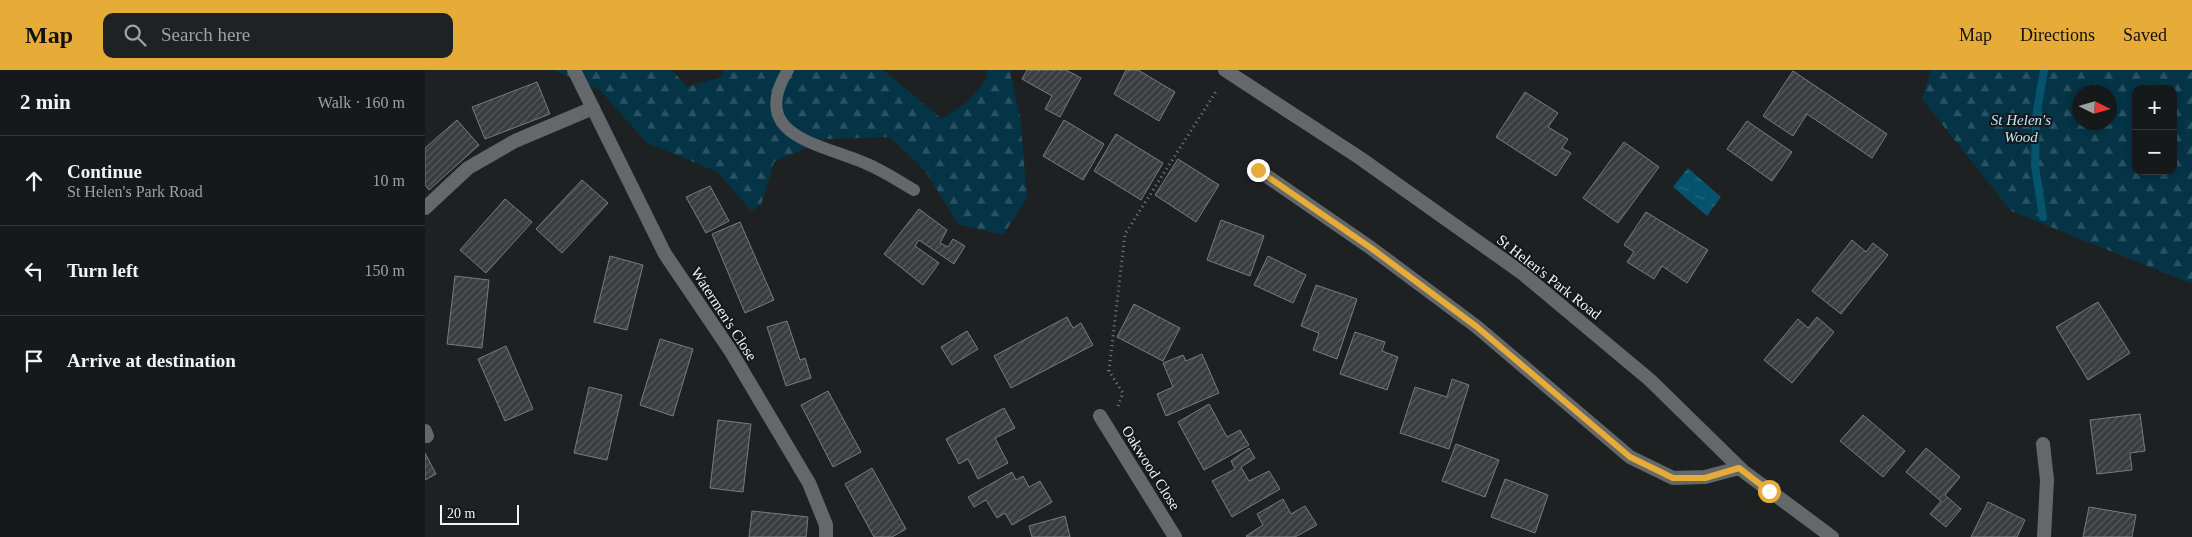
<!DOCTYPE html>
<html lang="en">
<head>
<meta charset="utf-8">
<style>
	:root { --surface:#16191a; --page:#1f2223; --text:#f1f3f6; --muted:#9ea0a2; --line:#353839; --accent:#e7ac37 }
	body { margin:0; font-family:"Times New Roman",serif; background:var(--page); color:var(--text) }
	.controls { position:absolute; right:15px; top:15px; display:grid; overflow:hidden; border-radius:10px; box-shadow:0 2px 8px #0003 }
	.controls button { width:45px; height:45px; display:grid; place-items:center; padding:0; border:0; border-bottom:1px solid var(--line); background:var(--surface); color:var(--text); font:25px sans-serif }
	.compass { position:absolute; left:1647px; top:15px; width:45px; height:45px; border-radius:50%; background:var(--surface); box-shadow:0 2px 8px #0003; rotate:95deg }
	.scale { position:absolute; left:15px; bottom:12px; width:79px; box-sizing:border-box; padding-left:5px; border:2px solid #f1f3f4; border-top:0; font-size:14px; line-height:18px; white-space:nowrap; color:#f1f3f4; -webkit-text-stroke:4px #151719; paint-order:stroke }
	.stop { position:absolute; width:15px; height:15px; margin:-11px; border:4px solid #e7ac37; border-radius:50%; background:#fff }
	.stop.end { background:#e7ac37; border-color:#fff; box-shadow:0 1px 5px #0008 }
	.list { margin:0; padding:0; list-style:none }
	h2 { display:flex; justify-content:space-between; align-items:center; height:65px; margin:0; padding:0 20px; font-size:21px }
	h2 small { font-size:16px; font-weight:400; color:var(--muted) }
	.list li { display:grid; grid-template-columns:32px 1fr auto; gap:15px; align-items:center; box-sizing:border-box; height:90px; padding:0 20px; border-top:1px solid var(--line) }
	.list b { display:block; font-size:19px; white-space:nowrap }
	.list p { margin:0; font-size:16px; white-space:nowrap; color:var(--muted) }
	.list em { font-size:16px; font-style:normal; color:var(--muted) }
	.icon { flex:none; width:28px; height:28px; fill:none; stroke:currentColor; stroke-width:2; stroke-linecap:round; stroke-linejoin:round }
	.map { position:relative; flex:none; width:1767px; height:467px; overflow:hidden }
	header { display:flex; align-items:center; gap:30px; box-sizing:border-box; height:70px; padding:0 25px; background:var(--accent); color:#111 }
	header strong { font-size:24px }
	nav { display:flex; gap:28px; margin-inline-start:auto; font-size:18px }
	.search { width:350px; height:45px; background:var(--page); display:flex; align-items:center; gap:12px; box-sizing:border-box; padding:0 18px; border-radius:10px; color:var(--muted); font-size:19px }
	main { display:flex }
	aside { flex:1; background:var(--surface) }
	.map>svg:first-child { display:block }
	.forest { fill:url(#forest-firs); fill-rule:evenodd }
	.water { fill:url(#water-ripples) }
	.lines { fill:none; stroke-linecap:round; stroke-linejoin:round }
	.stream { stroke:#06536e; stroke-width:8 }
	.building { fill:url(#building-hatch); stroke:#787c7e }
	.path { stroke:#7c7f80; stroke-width:3; stroke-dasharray:1 4; stroke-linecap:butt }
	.service { stroke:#65686a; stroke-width:12 }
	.minor { stroke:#65686a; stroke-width:14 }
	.route { stroke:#e7ac37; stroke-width:6 }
	.labels { text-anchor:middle; stroke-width:4; stroke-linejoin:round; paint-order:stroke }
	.park-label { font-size:15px; font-style:italic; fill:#bde6fb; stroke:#151719 }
	.street-label { font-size:15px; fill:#f1f3f4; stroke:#151719 }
</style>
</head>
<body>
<header>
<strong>Map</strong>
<div class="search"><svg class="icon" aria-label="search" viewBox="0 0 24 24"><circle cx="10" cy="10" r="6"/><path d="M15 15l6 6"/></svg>Search here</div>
<nav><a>Map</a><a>Directions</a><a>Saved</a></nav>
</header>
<main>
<aside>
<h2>2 min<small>Walk · 160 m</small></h2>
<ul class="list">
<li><svg class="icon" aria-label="ahead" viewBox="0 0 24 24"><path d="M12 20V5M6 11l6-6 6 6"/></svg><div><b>Continue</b><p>St Helen's Park Road</p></div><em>10 m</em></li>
<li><svg class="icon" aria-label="left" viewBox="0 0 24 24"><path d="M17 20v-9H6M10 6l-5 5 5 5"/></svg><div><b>Turn left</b></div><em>150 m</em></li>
<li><svg class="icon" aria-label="arrive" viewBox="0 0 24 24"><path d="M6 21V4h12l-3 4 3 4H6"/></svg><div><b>Arrive at destination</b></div></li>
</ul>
</aside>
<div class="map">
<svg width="1767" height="467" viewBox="0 0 1767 467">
	<defs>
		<pattern id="forest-firs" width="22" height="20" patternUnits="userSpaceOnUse" patternTransform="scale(1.25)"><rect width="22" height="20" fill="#053447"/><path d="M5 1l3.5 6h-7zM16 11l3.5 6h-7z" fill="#2a5262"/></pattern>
		<pattern id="water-ripples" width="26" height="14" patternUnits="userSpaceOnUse" patternTransform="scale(1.25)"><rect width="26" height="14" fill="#06536e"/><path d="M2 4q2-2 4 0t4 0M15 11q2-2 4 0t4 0" fill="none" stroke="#2b6c83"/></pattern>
		<pattern id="building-hatch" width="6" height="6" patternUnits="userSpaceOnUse" patternTransform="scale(1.25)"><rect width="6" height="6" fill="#3a3d3f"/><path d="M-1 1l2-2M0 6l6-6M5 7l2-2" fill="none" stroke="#575a5b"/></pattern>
	</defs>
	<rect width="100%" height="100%" fill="#1e2122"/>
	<!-- forest -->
	<g class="forest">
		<path d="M 128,0 L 247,0 L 262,17 L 296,7 L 299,0 L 458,0 L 517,49 L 541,33 L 562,9 L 561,0 L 587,0 L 585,3 L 595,46 L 602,128 L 578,165 L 533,154 L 501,102 L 465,67 L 401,69 L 349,92 L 336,135 L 326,141 L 293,102 L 222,73 L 174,19 Z"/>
		<path d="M 1506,0 L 1767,0 L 1767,214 L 1586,141 L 1497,29 ZM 1711,19 L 1748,19 L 1748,101 L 1711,101 ZM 1654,22 L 1684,22 L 1684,52 L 1654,52 Z"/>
	</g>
	<!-- water -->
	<path class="water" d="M 1263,98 L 1296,127 L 1282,146 L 1248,117 Z"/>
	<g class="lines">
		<!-- stream -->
		<path class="stream" d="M 1618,147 L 1610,96 L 1611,47 L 1619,0"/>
	</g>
	<!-- building -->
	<g class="building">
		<path d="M 602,0 L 641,0 L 656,8 L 635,47 L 620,39 L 627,26 L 597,9 Z"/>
		<path d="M 701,0 L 713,0 L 750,22 L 734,51 L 689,24 Z"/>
		<path d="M 1368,1 L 1462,64 L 1447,88 L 1382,44 L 1368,66 L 1338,46 Z"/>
		<path d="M 112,12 L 125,44 L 60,69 L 47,37 Z"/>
		<path d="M 1100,22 L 1133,43 L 1123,57 L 1143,69 L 1137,78 L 1146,83 L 1131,106 L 1071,67 Z"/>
		<path d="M 32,50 L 54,75 L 4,120 L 0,115 L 0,78 Z"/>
		<path d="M 639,50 L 679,74 L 658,110 L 618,86 Z"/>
		<path d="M 1322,51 L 1367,82 L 1347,111 L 1302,79 Z"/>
		<path d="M 691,64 L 738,93 L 716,130 L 669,101 Z"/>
		<path d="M 1199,72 L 1234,97 L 1193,153 L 1158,128 Z"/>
		<path d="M 753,89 L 794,115 L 771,152 L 730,125 Z"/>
		<path d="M 157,110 L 183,133 L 137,183 L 111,159 Z"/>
		<path d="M 285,116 L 304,151 L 281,163 L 261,127 Z"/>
		<path d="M 80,129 L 107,152 L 61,203 L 35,180 Z"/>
		<path d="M 494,139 L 522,160 L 515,173 L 523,177 L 528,169 L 540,176 L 529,194 L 494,170 L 490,176 L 514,193 L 498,215 L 459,184 Z"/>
		<path d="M 1221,142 L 1283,180 L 1262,213 L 1237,196 L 1229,209 L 1202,192 L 1209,182 L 1199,175 Z"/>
		<path d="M 796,150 L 839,166 L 825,206 L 782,190 Z"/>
		<path d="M 315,152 L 349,230 L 320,243 L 287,164 Z"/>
		<path d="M 1427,170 L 1441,182 L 1448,173 L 1463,185 L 1416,244 L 1387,221 Z"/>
		<path d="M 185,186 L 218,195 L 202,260 L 169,252 Z"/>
		<path d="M 843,186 L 881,205 L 868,233 L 829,215 Z"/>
		<path d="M 30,206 L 64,210 L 57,278 L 22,274 Z"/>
		<path d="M 891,215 L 932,229 L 912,289 L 888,280 L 894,263 L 876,256 Z"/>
		<path d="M 1673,232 L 1705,283 L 1663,310 L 1631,257 Z"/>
		<path d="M 709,234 L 755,258 L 738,291 L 692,267 Z"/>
		<path d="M 642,247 L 648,258 L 656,253 L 668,275 L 586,318 L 569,286 Z"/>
		<path d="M 1392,247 L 1409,262 L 1367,313 L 1339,290 L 1373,249 L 1383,258 Z"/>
		<path d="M 362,251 L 375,290 L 380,288 L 386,308 L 361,316 L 342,257 Z"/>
		<path d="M 542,261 L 553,279 L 527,295 L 516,277 Z"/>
		<path d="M 930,262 L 960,272 L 957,281 L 973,287 L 962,320 L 915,304 Z"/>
		<path d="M 235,269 L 268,279 L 248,346 L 215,335 Z"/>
		<path d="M 81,276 L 108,339 L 80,351 L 53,289 Z"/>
		<path d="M 777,284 L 794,323 L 741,346 L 732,324 L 748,317 L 738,293 L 758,285 L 761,291 Z"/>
		<path d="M 1027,309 L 1044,315 L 1024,379 L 975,363 L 990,317 L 1022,327 Z"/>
		<path d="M 164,317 L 197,325 L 182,390 L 149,383 Z"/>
		<path d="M 403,321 L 436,382 L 408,397 L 376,335 Z"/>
		<path d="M 784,334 L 802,367 L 815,360 L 824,375 L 779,400 L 753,352 Z"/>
		<path d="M 579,338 L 590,358 L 570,368 L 583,393 L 553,409 L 543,389 L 534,394 L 521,369 Z"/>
		<path d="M 1715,344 L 1720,381 L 1705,383 L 1707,400 L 1672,404 L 1665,350 Z"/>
		<path d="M 1438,345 L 1480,381 L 1458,407 L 1415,371 Z"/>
		<path d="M 293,350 L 326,354 L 318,422 L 285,418 Z"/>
		<path d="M 1031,374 L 1074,390 L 1060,427 L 1017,411 Z"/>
		<path d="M 824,378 L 830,388 L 816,397 L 824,411 L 844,401 L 855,419 L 807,447 L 787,411 L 810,399 L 806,391 Z"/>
		<path d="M 1501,378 L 1535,407 L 1520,425 L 1536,439 L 1521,457 L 1505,444 L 1516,431 L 1481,402 Z"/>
		<path d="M 0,383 L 11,404 L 0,410 Z"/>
		<path d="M 447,398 L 481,459 L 467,467 L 449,467 L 420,414 Z"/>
		<path d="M 587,402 L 591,410 L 598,406 L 604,417 L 615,411 L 627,432 L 587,455 L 580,443 L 572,448 L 561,430 L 549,437 L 543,427 Z"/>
		<path d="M 1080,409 L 1123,425 L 1110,463 L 1066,447 Z"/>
		<path d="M 858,429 L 866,444 L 880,436 L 892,455 L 870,467 L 822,467 L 821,466 L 838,455 L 832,444 Z"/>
		<path d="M 1563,432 L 1600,450 L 1592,467 L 1546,467 Z"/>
		<path d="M 1664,437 L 1711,445 L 1707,467 L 1658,467 Z"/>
		<path d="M 327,441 L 383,447 L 381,467 L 324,467 Z"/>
		<path d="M 640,446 L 645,467 L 607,467 L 604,456 Z"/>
	</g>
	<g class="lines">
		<!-- path -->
		<path class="path" d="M 693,336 L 698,323 L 684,301 L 700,164 L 792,20"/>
		<!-- service -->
		<path class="service" d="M 363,0 C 324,64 390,73 435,91 C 454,98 472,110 489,120"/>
		<!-- minor -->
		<g class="minor">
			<path d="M 149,0 L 240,184 L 305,280 L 384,413 L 401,455 L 401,467"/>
			<path d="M 800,0 L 935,88 L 1097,203 L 1225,310 L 1318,401 L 1407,467"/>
			<path d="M 833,100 L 946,178 L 1052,257 L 1205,387 L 1248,408 L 1280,407 L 1314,398"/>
			<path d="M 0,138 L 43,98 L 90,71 L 168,38"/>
			<path d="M 675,346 L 750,467"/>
			<path d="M 0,361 L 2,366"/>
			<path d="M 1618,374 L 1622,410 L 1619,467"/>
		</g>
	</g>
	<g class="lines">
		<!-- route -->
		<path class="route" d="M 833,100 L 946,178 L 1052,257 L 1205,387 L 1248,408 L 1280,408 L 1314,398 L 1344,421"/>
	</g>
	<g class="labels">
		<!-- park labels -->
		<g class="park-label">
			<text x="1596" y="55">St Helen's<tspan x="1596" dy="17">Wood</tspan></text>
		</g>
		<!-- street labels -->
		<g class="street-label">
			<text transform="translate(1124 207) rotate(38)" y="5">St Helen's Park Road</text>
			<text transform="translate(299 244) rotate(57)" y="5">Watermen's Close</text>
			<text transform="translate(726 398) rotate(58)" y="5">Oakwood Close</text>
		</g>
	</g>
</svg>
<div class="controls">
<button>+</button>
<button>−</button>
</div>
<svg class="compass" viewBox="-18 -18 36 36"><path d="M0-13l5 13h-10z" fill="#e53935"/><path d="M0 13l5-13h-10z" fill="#9ea0a2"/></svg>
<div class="scale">20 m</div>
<div class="stop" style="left:1344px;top:421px"></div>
<div class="stop end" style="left:833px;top:100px"></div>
</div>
</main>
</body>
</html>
